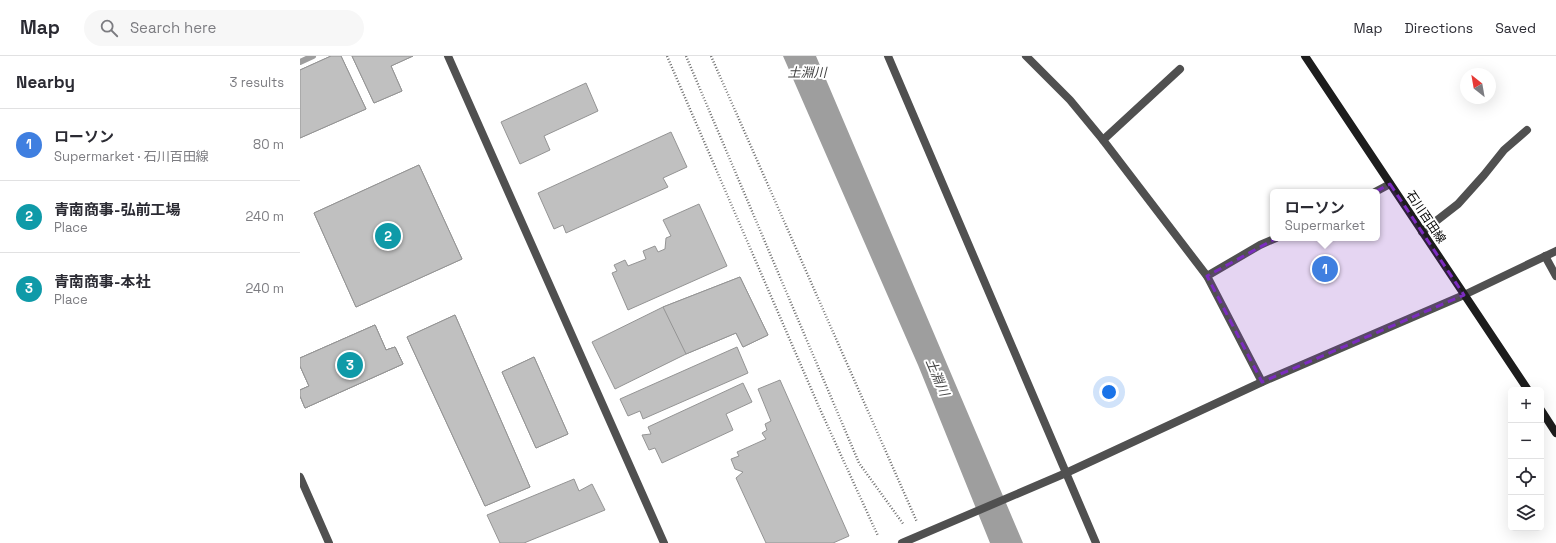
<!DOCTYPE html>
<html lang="en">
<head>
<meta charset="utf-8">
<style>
	:root { --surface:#fff; --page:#f7f7f7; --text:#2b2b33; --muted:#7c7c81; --line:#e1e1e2; --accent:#d93025 }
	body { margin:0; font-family:"Space Grotesk","Noto Sans JP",sans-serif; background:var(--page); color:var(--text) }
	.controls { position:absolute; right:12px; bottom:12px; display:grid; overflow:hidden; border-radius:6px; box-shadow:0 4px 16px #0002 }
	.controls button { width:36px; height:36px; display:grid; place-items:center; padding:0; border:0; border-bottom:1px solid var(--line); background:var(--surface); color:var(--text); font:20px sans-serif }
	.compass { position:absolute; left:1160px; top:12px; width:36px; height:36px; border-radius:50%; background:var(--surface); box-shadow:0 4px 16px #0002; rotate:329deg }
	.you { position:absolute; left:809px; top:336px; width:14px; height:14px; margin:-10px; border:3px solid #fff; border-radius:50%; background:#1a73e8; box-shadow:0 0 0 6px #1a73e833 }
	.badge { display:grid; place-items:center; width:26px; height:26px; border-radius:50%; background:var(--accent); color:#fff; font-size:13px; font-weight:700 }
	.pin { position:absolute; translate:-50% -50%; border:2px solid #fff; box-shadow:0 1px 4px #0006 }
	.popup { position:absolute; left:970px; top:133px; width:110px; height:52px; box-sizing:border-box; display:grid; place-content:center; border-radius:6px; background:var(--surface); filter:drop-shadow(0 1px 3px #0005); font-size:13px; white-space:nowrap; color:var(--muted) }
	.popup b { font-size:15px; color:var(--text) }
	.popup::after { content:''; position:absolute; left:50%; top:100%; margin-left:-8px; border:8px solid transparent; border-top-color:var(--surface) }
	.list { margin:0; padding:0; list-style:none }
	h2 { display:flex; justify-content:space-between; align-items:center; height:52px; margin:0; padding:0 16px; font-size:17px }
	h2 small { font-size:13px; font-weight:400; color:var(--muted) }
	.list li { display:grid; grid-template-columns:26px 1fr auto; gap:12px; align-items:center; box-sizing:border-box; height:72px; padding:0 16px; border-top:1px solid var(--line) }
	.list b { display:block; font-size:15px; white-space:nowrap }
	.list p { margin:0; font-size:13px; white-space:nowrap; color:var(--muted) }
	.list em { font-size:13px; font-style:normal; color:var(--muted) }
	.icon { flex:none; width:22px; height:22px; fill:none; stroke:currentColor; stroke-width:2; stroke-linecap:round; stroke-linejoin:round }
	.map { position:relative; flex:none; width:1256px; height:487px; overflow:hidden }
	header { display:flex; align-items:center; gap:24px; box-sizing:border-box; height:56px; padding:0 20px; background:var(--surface); border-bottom:1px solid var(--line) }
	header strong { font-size:19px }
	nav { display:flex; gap:22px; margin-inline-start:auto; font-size:14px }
	.search { width:280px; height:36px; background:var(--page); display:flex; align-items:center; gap:10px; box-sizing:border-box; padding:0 14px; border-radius:22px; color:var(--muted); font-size:15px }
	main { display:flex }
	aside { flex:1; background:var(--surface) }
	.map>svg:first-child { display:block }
	.water { fill:#9e9e9e }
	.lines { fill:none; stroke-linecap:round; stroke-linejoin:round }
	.stream { stroke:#9e9e9e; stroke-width:6 }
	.building { fill:#c0c0c0; stroke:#949494 }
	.path { stroke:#727272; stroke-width:2.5; stroke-dasharray:1 2; stroke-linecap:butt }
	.minor { stroke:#505050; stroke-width:8 }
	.tertiary { stroke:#505050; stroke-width:8 }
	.secondary { stroke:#1d1d1d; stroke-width:8 }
	.marked { fill:#7b2cbf; fill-opacity:0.2; stroke:#7b2cbf; stroke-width:3; stroke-dasharray:8 5; stroke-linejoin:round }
	.labels { text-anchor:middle; stroke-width:4; stroke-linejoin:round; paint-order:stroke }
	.street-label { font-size:12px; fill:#000; stroke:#fff }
	.water-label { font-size:13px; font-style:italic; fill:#3f3f3f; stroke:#fff }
</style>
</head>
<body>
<header>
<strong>Map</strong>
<div class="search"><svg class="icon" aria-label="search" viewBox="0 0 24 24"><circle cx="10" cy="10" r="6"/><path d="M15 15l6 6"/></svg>Search here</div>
<nav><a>Map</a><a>Directions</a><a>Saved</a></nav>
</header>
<main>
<aside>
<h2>Nearby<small>3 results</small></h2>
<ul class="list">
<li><span class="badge" style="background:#3f7fe0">1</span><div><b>ローソン</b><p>Supermarket · 石川百田線</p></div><em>80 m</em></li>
<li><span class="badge" style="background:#0f9aa8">2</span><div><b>青南商事-弘前工場</b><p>Place</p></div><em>240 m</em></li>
<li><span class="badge" style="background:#0f9aa8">3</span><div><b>青南商事-本社</b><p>Place</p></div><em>240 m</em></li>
</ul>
</aside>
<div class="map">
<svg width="1256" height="487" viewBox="0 0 1256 487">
	<rect width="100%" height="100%" fill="#fff"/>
	<!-- water -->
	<path class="water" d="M 483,0 L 516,0 L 723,487 L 690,487 L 618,309 Z"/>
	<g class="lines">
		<!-- stream -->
		<path class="stream" d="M 0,6 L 13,0"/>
	</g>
	<!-- building -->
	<g class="building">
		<path d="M 31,0 L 41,0 L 66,53 L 0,82 L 0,14 Z"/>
		<path d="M 31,0 L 41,0 L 66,53 L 0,82 L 0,14 Z"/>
		<path d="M 52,0 L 113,0 L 91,10 L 102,35 L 74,47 Z"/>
		<path d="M 52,0 L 113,0 L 91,10 L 102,35 L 74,47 Z"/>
		<path d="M 286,27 L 298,55 L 244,80 L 250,94 L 220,108 L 201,66 Z"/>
		<path d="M 371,76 L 387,111 L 363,122 L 368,131 L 266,177 L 263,169 L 254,173 L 238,137 Z"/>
		<path d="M 119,109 L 162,203 L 56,251 L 14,157 Z"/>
		<path d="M 119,109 L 162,203 L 56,251 L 14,157 Z"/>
		<path d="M 399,148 L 427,210 L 328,254 L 312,217 L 317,215 L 314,209 L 325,204 L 328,210 L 346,203 L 343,195 L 355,190 L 358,196 L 365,193 L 366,182 L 371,180 L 363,164 Z"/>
		<path d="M 440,221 L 468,279 L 443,291 L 436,277 L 386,298 L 315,333 L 292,286 L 363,251 Z"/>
		<path d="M 440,221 L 468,279 L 443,291 L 436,277 L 386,298 L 363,251 Z"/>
		<path d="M 155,259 L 230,431 L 185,450 L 107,281 Z"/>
		<path d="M 155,259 L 230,431 L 185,450 L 107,281 Z"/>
		<path d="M 75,269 L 86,294 L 95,291 L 103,308 L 5,352 L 0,340 L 0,334 L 9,330 L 0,310 L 0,302 Z"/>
		<path d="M 75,269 L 86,294 L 95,291 L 103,308 L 5,352 L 0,340 L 0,334 L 9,330 L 0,310 L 0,302 Z"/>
		<path d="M 75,269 L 86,294 L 95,291 L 103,308 L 5,352 L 0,340 L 0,334 L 9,330 L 0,310 L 0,302 Z"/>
		<path d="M 437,291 L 448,317 L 343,363 L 340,355 L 328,360 L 320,343 Z"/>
		<path d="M 234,301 L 268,378 L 236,392 L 202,316 Z"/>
		<path d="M 234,301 L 268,378 L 236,392 L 202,316 Z"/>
		<path d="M 480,324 L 549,480 L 533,487 L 466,487 L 436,422 L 443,416 L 435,413 L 431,403 L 439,400 L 437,396 L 466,383 L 462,377 L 467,374 L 465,368 L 471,365 L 458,333 Z"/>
		<path d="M 443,327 L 452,346 L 426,358 L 433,374 L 362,407 L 355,392 L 349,394 L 342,379 L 351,378 L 348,371 Z"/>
		<path d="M 274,423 L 279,435 L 292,428 L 305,454 L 224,487 L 200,487 L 187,459 Z"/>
	</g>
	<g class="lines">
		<!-- path -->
		<g class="path">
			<path d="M 367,0 L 519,351 L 578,480"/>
			<path d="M 386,0 L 559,407 L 604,469"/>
			<path d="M 411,0 L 617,466"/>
		</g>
		<!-- minor -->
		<g class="minor">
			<path d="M 148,0 L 364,487"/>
			<path d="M 588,0 L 796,487"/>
			<path d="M 726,0 L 770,44 L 803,84 L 907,220 L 962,326"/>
			<path d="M 803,84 L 880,13"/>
			<path d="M 1075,136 L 1090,128"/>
			<path d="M 1122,176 L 1158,148 L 1184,119 L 1204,94 L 1227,74"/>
			<path d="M 1245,200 L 1256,220"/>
			<path d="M 907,220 L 960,189 L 976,182"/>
			<path d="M 602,487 L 766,417 L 962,326 L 1164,239 L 1256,195"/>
		</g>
		<!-- tertiary -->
		<path class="tertiary" d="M 0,421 L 29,487"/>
		<!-- secondary -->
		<g class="secondary">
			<path d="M 1005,0 L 1228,334"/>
			<path d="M 1241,354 L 1256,377"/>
		</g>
	</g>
	<!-- marked area -->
	<path class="marked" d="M 1090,128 L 1164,239 L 962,326 L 907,220 L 1044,145 L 1073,137 Z"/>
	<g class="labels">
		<!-- street labels -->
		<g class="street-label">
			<text transform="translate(1126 161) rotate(56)" y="4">石川百田線</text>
		</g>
		<!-- water labels -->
		<g class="water-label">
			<text x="507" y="21">土淵川</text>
			<text transform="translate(638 321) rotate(67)" y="5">土淵川</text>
		</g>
	</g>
</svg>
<div class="controls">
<button>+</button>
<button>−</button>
<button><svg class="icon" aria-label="locate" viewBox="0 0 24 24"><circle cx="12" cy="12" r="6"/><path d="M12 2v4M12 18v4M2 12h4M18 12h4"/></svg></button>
<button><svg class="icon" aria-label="layers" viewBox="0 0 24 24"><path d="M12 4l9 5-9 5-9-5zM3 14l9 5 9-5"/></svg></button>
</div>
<svg class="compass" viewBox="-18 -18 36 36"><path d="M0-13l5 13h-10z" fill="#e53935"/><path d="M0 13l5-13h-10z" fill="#7c7c81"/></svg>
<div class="you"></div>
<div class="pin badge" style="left:1025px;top:213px;background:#3f7fe0">1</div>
<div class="popup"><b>ローソン</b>Supermarket</div>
<div class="pin badge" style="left:88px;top:180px;background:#0f9aa8">2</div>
<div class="pin badge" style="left:50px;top:309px;background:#0f9aa8">3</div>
</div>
</main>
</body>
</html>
